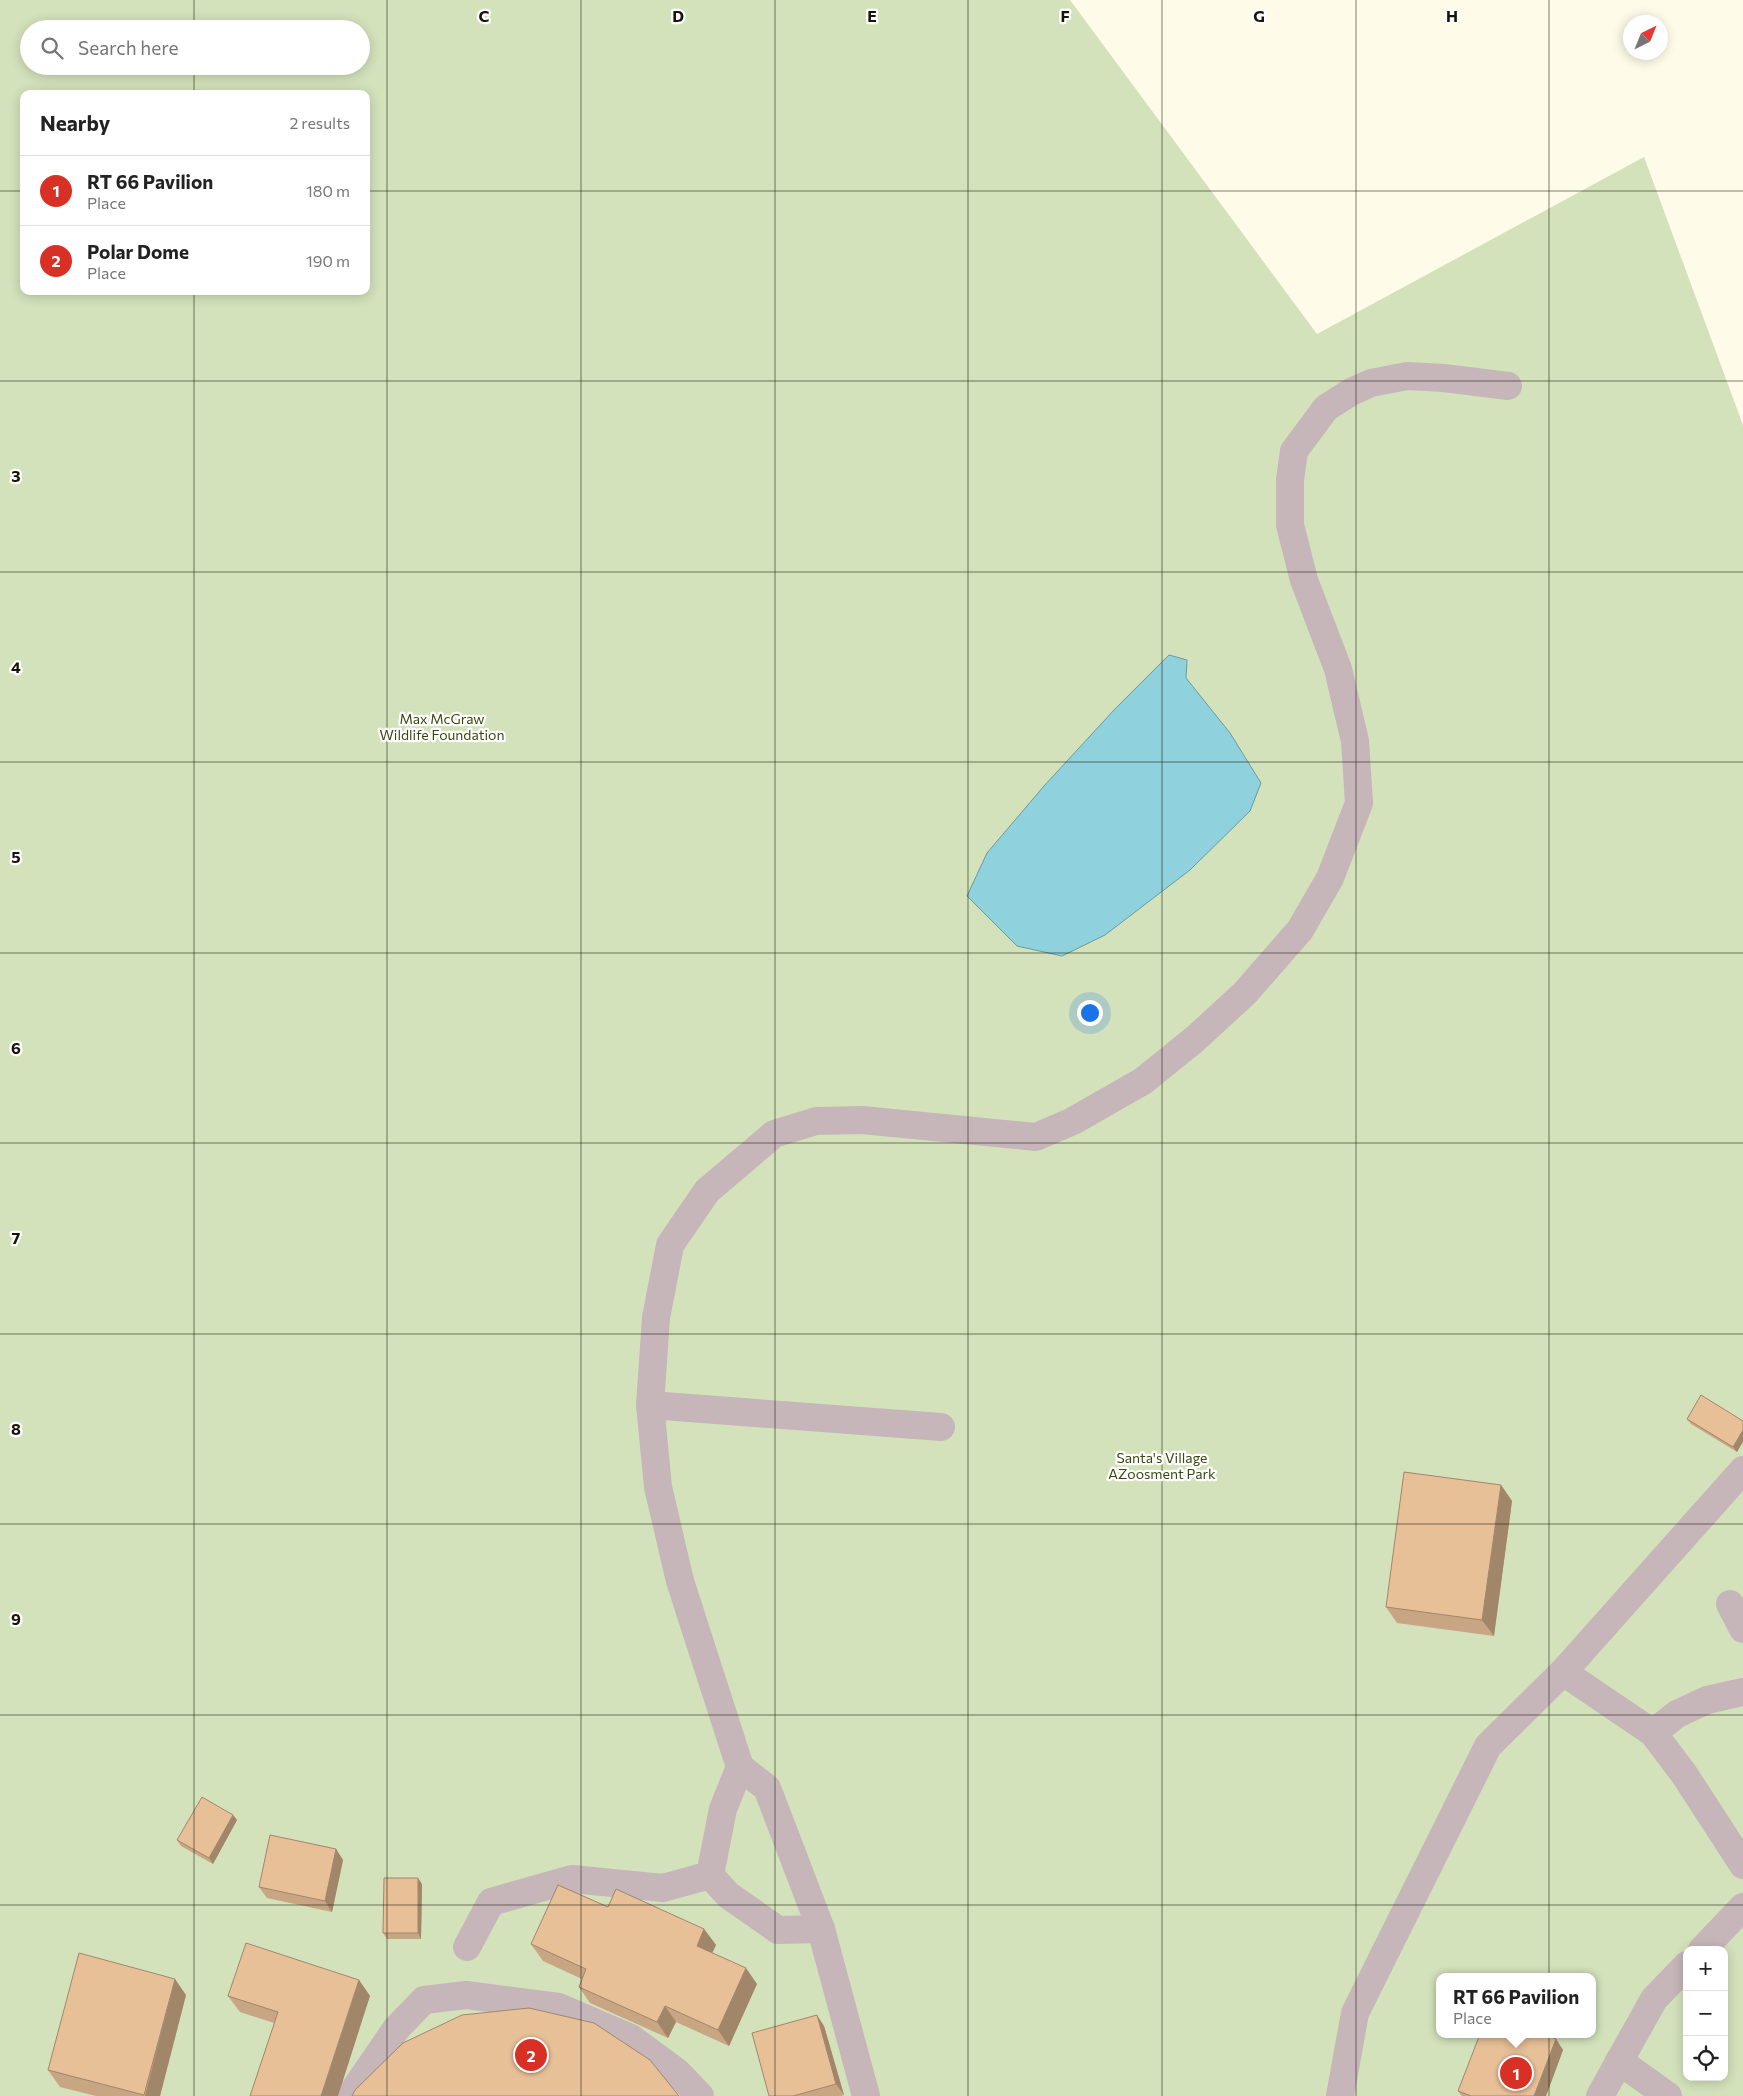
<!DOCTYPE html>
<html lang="en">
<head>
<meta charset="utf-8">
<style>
	:root { --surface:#fff; --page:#f2f2f2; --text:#222; --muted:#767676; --line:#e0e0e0; --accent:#d93025 }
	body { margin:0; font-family:Commissioner,sans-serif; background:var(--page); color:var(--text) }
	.controls { position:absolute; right:15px; bottom:15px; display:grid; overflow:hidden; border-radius:10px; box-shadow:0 2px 12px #0003 }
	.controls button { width:45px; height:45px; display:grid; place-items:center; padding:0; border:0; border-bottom:1px solid var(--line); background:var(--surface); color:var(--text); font:25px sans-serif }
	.compass { position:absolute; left:1623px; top:15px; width:45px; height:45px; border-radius:50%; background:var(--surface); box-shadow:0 2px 12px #0003; rotate:43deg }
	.you { position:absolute; left:1089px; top:1012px; width:18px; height:18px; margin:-12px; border:4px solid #fff; border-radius:50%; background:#1a73e8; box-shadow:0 0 0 8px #1a73e833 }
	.badge { display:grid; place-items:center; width:32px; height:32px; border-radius:50%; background:var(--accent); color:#fff; font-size:16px; font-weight:700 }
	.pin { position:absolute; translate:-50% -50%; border:2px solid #fff; box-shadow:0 1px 5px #0006 }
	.popup { position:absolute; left:1436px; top:1973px; width:160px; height:65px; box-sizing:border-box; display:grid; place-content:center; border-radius:10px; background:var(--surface); filter:drop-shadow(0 1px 4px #0005); font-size:16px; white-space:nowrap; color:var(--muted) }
	.popup b { font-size:19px; color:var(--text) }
	.popup::after { content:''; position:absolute; left:50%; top:100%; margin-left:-10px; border:10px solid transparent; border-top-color:var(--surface) }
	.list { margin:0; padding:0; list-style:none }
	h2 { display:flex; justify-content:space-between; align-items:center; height:65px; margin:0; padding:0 20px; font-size:21px }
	h2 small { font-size:16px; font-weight:400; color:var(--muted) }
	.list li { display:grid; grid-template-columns:32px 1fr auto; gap:15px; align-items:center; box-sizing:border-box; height:70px; padding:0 20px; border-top:1px solid var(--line) }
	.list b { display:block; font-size:19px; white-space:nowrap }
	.list p { margin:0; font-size:16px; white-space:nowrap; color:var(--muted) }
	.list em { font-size:16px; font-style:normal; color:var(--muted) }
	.icon { flex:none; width:28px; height:28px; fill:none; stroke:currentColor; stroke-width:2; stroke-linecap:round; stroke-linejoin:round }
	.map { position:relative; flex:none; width:1743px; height:2096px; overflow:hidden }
	.search { position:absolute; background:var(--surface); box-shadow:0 2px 12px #0003; left:20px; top:20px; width:350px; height:55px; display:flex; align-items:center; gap:12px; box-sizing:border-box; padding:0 18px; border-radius:28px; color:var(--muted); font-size:19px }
	.panel { position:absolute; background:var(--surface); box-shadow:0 2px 12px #0003; left:20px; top:90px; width:350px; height:205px; border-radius:10px }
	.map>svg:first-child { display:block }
	.green { fill:#d3e2bb; fill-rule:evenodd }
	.water { fill:#8fd2de; stroke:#6b999e }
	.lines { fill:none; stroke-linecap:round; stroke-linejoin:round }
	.minor { stroke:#c6b6ba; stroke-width:28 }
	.wall { fill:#c8a583 }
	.shaded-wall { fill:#a2866a }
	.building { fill:#e8c098; stroke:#a2866a }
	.grid { fill:none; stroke:#17150a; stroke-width:1; stroke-opacity:0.55 }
	.labels { text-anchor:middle; stroke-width:4.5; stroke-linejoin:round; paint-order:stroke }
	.park-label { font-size:14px; fill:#374812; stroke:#fff }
	.grid-label { font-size:16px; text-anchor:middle; font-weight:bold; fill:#17150a; stroke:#fff; stroke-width:4.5; stroke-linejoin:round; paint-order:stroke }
</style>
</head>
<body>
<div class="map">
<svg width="1743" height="2096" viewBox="0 0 1743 2096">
	<rect width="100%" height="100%" fill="#fefbe9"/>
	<!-- green -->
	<path class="green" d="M 0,0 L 1070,0 L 1317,334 L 1644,157 L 1743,425 L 1743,2096 L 0,2096 ZM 29,29 L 361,29 L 361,66 L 29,66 ZM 24,94 L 366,94 L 366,291 L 24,291 ZM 1687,1950 L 1724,1950 L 1724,2077 L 1687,2077 ZM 1440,1977 L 1592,1977 L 1592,2034 L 1440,2034 Z"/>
	<!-- water -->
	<path class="water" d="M 1169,655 L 1187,660 L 1186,678 L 1230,733 L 1261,783 L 1250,811 L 1190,870 L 1105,935 L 1062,956 L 1017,946 L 967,896 L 987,853 L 1044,786 L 1114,710 Z"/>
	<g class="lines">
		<!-- minor -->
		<g class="minor">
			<path d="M 650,1405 L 941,1427"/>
			<path d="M 1730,1604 L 1743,1629"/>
			<path d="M 1563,1672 L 1653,1733 L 1684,1774 L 1743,1865"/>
			<path d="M 1653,1733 L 1677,1714 L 1707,1700 L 1743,1692"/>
			<path d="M 710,1875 L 728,1895 L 778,1930 L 821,1929"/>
			<path d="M 710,1875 L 723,1809 L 740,1767"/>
			<path d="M 467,1947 L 491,1902 L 572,1879 L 663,1888 L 710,1875"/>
			<path d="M 1702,1950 L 1743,1907"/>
			<path d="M 1619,2061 L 1668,2096"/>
			<path d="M 350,2096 L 396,2029 L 424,2000 L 466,1995 L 559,2007 L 631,2038 L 677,2072 L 700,2096"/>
			<path d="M 866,2096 L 821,1929 L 767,1788 L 740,1767 L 680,1581 L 658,1487 L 650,1405 L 656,1318 L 670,1245 L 707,1191 L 774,1134 L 816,1121 L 862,1120 L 1036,1137 L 1073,1121 L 1143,1081 L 1195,1039 L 1245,993 L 1300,930 L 1330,878 L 1359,803 L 1355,741 L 1338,669 L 1304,580 L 1290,525 L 1290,480 L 1294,451 L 1326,408 L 1351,392 L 1371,383 L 1407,376 L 1444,378 L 1508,386"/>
			<path d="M 1340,2096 L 1355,2013 L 1488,1746 L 1563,1672 L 1743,1470"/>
			<path d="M 1600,2096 L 1654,1999 L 1687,1965"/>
		</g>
	</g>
	<!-- wall -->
	<g class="wall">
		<path d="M 1687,1419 L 1743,1421 L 1737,1452 L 1691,1424 Z"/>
		<path d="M 1501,1485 L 1512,1501 L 1494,1636 L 1397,1623 L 1386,1607 Z"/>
		<path d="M 233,1815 L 237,1820 L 213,1864 L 181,1846 L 177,1840 Z"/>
		<path d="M 336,1849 L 343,1860 L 332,1912 L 267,1898 L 259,1887 Z"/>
		<path d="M 422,1884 L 421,1939 L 387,1939 L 383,1933 Z"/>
		<path d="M 704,1929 L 716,1945 L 712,1953 L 757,1984 L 729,2046 L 676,2022 L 668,2038 L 590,2003 L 579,1987 L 582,1979 L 543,1961 L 531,1944 Z"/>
		<path d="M 359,1980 L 370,1996 L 274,2023 L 240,2012 L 228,1996 Z"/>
		<path d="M 186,1995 L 160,2096 L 96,2096 L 60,2087 L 48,2070 Z"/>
		<path d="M 824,2026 L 844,2095 L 841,2096 L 769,2096 Z"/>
		<path d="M 1556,2039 L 1563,2050 L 1546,2096 L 1462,2096 L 1458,2091 Z"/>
	</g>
	<!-- shaded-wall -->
	<g class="shaded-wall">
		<path d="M 1743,1430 L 1743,1442 L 1737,1452 L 1733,1447 Z"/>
		<path d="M 1501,1485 L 1512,1501 L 1494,1636 L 1482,1620 Z"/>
		<path d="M 233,1815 L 237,1820 L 213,1864 L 209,1858 Z"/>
		<path d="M 336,1849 L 343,1860 L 332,1912 L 325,1901 Z"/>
		<path d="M 418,1878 L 422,1884 L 421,1939 L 418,1933 Z"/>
		<path d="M 704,1929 L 716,1945 L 708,1962 L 697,1946 Z"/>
		<path d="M 746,1968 L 757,1984 L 729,2046 L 718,2030 Z"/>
		<path d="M 175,1979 L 186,1995 L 160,2096 L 145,2096 Z"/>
		<path d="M 359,1980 L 370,1996 L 338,2096 L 321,2096 Z"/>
		<path d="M 665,2006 L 676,2022 L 668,2038 L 657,2022 Z"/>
		<path d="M 817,2015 L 824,2026 L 844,2095 L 836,2084 Z"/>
		<path d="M 1556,2039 L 1563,2050 L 1546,2096 L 1534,2096 Z"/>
	</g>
	<!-- building -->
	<g class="building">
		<path d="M 1701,1395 L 1743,1421 L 1743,1430 L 1733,1447 L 1687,1419 Z"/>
		<path d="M 1404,1472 L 1501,1485 L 1482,1620 L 1386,1607 Z"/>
		<path d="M 202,1797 L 233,1815 L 209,1858 L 177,1840 Z"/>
		<path d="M 270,1835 L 336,1849 L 325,1901 L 259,1887 Z"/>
		<path d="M 384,1878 L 418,1878 L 418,1933 L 383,1933 Z"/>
		<path d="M 558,1885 L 608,1907 L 616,1889 L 704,1929 L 697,1946 L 746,1968 L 718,2030 L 665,2006 L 657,2022 L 579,1987 L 586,1969 L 531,1944 Z"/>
		<path d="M 246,1943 L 359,1980 L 321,2096 L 250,2096 L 278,2012 L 228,1996 Z"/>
		<path d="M 79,1953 L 175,1979 L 144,2095 L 48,2070 Z"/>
		<path d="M 529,2008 L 594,2023 L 650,2060 L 679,2096 L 352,2096 L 355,2090 L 403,2043 L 462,2015 Z"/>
		<path d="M 817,2015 L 836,2084 L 793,2096 L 769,2096 L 752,2033 Z"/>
		<path d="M 1480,2034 L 1543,2034 L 1556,2039 L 1534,2096 L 1471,2096 L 1458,2091 Z"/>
	</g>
	<!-- grid -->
	<path class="grid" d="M 194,0 L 194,29M 387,0 L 387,2096M 581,0 L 581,2096M 775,0 L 775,2096M 968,0 L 968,2096M 1162,0 L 1162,2096M 1356,0 L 1356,2096M 1549,0 L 1549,2096M 194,66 L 194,94M 0,191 L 24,191M 366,191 L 1743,191M 194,291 L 194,2096M 0,381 L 1743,381M 0,572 L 1743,572M 0,762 L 1743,762M 0,953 L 1743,953M 0,1143 L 1743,1143M 0,1334 L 1743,1334M 0,1524 L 1743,1524M 0,1715 L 1743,1715M 0,1905 L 1743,1905"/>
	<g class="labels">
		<!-- park labels -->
		<g class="park-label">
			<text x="442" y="724">Max McGraw<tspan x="442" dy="16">Wildlife Foundation</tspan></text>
			<text x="1162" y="1463">Santa's Village<tspan x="1162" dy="16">AZoosment Park</tspan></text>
		</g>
	</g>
	<g class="grid-label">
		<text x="484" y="22">C</text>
		<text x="678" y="22">D</text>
		<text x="872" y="22">E</text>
		<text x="1065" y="22">F</text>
		<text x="1259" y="22">G</text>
		<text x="1452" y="22">H</text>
		<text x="16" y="482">3</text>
		<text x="16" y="673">4</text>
		<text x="16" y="863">5</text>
		<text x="16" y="1054">6</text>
		<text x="16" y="1244">7</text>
		<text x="16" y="1435">8</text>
		<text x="16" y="1625">9</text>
	</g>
</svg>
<div class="controls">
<button>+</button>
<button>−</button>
<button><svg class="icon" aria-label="locate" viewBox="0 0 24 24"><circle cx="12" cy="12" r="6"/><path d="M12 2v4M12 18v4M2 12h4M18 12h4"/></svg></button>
</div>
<svg class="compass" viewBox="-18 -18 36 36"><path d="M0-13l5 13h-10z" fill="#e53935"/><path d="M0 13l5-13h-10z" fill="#767676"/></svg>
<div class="you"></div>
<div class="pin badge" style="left:1516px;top:2073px">1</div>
<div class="popup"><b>RT 66 Pavilion</b>Place</div>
<div class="pin badge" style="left:531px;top:2055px">2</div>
<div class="search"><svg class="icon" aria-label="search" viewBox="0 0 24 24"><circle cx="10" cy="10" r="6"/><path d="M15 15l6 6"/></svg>Search here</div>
<section class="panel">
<h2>Nearby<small>2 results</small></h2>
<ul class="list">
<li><span class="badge">1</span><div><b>RT 66 Pavilion</b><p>Place</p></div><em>180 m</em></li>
<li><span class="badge">2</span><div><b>Polar Dome</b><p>Place</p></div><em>190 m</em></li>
</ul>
</section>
</div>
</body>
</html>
